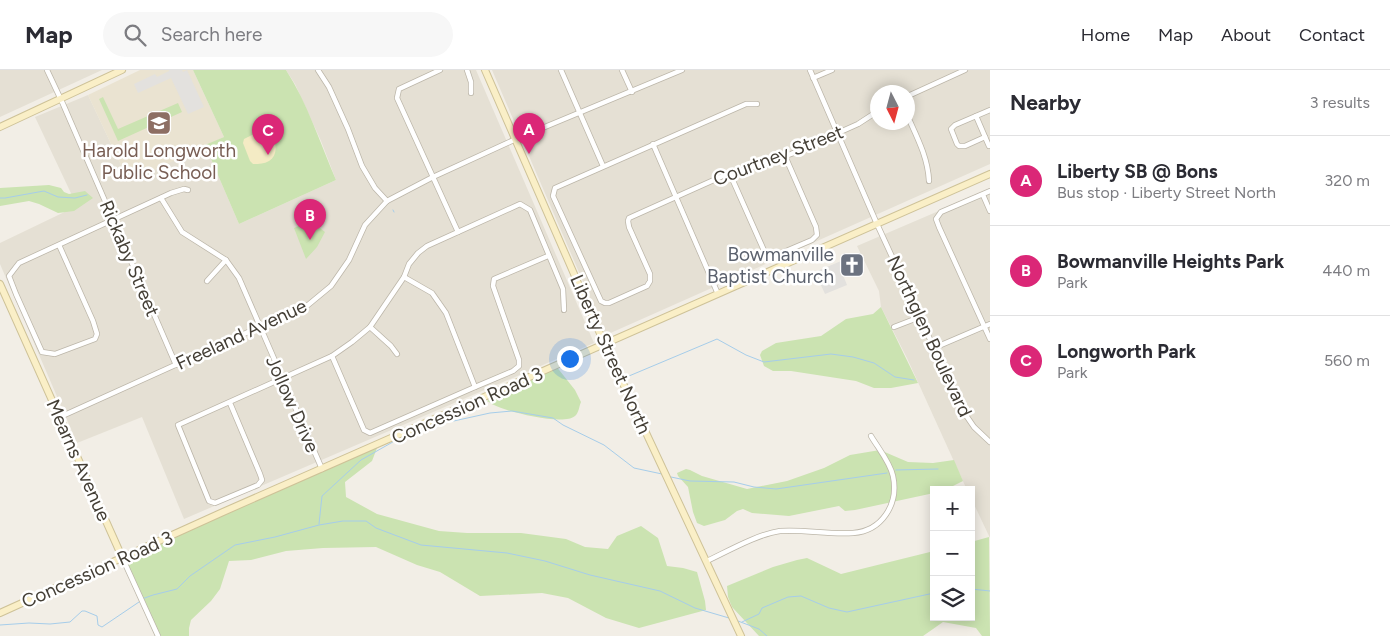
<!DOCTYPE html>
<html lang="en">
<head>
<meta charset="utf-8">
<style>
	:root { --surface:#fff; --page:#f7f7f7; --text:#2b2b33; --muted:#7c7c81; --line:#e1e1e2; --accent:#db2777 }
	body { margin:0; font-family:Figtree,sans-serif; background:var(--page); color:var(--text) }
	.controls { position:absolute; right:15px; bottom:15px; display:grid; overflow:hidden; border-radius:0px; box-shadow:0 2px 12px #0003 }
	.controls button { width:45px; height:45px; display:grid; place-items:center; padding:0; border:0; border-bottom:1px solid var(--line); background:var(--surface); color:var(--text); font:25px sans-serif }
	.compass { position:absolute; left:870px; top:15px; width:45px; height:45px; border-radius:50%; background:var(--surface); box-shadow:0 2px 12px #0003; rotate:174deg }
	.you { position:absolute; left:569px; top:288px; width:18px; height:18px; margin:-12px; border:4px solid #fff; border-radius:50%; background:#1a73e8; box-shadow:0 0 0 8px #1a73e833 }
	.badge { display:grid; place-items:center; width:32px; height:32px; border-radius:50%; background:var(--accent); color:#fff; font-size:16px; font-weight:700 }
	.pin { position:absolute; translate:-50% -41px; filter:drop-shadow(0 1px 2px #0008) }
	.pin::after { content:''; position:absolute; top:26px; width:18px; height:15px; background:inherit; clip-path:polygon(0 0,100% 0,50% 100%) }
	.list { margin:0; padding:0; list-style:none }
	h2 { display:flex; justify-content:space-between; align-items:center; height:65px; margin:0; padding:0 20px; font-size:21px }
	h2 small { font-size:16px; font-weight:400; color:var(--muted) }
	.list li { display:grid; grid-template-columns:32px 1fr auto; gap:15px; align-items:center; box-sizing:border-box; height:90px; padding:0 20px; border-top:1px solid var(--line) }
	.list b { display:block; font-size:19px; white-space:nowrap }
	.list p { margin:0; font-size:16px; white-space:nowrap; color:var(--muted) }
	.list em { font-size:16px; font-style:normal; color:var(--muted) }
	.icon { flex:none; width:28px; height:28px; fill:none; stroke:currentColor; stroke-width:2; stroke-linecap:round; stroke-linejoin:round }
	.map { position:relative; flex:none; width:990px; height:566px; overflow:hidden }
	header { display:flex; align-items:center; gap:30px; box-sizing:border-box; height:70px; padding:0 25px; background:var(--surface); border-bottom:1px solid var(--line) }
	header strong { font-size:24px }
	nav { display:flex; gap:28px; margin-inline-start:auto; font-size:18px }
	.search { width:350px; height:45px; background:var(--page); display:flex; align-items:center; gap:12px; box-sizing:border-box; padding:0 18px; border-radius:28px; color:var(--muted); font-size:19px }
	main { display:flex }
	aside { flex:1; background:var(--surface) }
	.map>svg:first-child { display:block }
	.residential { fill:#e5e0d4; fill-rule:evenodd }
	.education { fill:#eae3d1 }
	.green { fill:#cbe3b1 }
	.sand { fill:#f4ebc4 }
	.parking { fill:#e3e1de }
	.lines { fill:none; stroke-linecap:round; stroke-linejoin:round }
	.stream { stroke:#a6cdea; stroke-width:1 }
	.street-casing { stroke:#bcb6a9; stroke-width:6 }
	.secondary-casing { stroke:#cec298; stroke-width:8 }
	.street { stroke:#fff; stroke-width:4.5 }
	.secondary { stroke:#faefc7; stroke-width:6 }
	.labels { text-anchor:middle; stroke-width:5; stroke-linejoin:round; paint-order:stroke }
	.education-label { font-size:19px; fill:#785e54; stroke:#fff }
	.street-label { font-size:19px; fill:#443f36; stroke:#fff }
	.worship-label { font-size:19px; fill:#5b616d; stroke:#fff; text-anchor:end }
</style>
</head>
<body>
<header>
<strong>Map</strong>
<div class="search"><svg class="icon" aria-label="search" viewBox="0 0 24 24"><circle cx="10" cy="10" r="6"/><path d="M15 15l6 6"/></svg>Search here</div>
<nav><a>Home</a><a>Map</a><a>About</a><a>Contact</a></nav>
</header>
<main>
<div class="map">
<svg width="990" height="566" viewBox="0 0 990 566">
	<rect width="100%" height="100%" fill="#f2eee6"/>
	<!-- residential -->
	<g class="residential">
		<path d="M 0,0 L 102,0 L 0,47 Z"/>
		<path d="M 286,0 L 476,0 L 594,273 L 184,449 L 142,347 L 77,373 L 0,194 L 0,173 L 77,136 L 35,47 L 88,25 L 129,112 L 205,75 L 239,154 L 336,110 L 321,71 L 295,14 Z"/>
		<path d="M 492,0 L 990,0 L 990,94 L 606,265 ZM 878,22 L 908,22 L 908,52 L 878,52 Z"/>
		<path d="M 990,119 L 990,468 L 971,428 L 971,420 L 967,420 L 907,288 L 881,237 L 879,221 L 857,176 Z"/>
	</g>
	<!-- education -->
	<path class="education" d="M 140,0 L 193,0 L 224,67 L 129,112 L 88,25 Z"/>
	<!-- green -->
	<g class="green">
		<path d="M 193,0 L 286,0 C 308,34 320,73 336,110 L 239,154 L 205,75 L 224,67 Z"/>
		<path d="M 103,27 L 118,59 L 178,33 L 182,42 L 118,71 L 99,29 Z"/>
		<path d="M 49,115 L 61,118 L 64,122 L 69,124 L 85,121 L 93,128 L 74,141 L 58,143 L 39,134 L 29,131 L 0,136 L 0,118 Z"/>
		<path d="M 314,149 L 316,155 L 325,162 L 317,177 L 306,189 L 294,158 Z"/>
		<path d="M 881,237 L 918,313 L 891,318 L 874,318 L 856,311 L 791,301 L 773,301 L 764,296 L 760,285 L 762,281 L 776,273 L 821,266 L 846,249 L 873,244 Z"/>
		<path d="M 556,296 L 575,320 L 581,332 C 579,336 579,343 575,346 C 564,356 507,342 494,335 C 493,335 488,331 487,331 Z"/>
		<path d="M 371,375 L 377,378 L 372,391 L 345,412 L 346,427 L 377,444 L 439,461 L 467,463 L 521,463 L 566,469 L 585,477 L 608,479 L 617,466 L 641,456 L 658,468 L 667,496 L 683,498 L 697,502 L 705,531 L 706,540 L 639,558 L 606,548 L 568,528 L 542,523 L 480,526 L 440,502 L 417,495 L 376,477 L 323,478 L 286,481 L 251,490 L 229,491 L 220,519 L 211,531 L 191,550 L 189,558 L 189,566 L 155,566 L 125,489 Z"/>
		<path d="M 880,380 L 908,392 L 933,393 L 954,390 L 963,411 L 945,420 L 934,420 L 934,423 L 855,440 L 845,441 L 839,436 L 789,446 L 752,443 L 743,439 L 737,441 L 725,450 L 704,456 L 697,453 L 693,442 L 688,417 L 678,406 L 677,403 L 686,399 L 690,400 L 702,406 L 747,419 L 787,411 L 824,398 L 850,385 Z"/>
		<path d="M 989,467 L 990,566 L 982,566 L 976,558 L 943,552 L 923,566 L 759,566 L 732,537 L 728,527 L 727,516 L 773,497 L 797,490 L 807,488 L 841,504 L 934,481 L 934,547 L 971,547 L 971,472 Z"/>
	</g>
	<!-- sand -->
	<path class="sand" d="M 264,59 C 275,65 281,83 269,91 C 264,94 258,94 253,94 L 250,91 L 243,73 L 244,69 Z"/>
	<!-- parking -->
	<g class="parking">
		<path d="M 169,0 L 182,0 L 183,2 L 187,0 L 204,37 L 188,44 L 171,8 L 138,23 L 134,14 L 155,4 L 157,7 L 169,1 Z"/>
		<path d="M 841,191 L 847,203 L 843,205 L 847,215 L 825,224 L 815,202 Z"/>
	</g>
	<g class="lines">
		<!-- stream -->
		<g class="stream">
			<path d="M 0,128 L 5,128 L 44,121 L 58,127 L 75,128 L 87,125"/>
			<path d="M 393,140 L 394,142"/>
			<path d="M 629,306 L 717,269 L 746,285 L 764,292 L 831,284 L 853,287 L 874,293 L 895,307 L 914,310"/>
			<path d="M 896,400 L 938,399"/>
			<path d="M 671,407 L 690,411 L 734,412 L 754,417 L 776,419 L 887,403"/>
			<path d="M 319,454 L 322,426 L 361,390 L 398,369 L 431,356 L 490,343 L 512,341 L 553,348 L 563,355 L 604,375 L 634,398 L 662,404"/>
			<path d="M 971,519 L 990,521"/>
			<path d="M 142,529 L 153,525 L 177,519 L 190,506 L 235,475 L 275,467 L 319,455 L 343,451 L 366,451 L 376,458 L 421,475 L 507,483 L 545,491 L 590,505 L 660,521 L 695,538 L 729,548"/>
			<path d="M 738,551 L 759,559 L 767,566"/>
			<path d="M 742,552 L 759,544 L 762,538 L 788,527 L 801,526 L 829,538 L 847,542 L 934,523"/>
			<path d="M 0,555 L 29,553 L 50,554 L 70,552 L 82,541 L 85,541 L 97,546 L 98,555 L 102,557 L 139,532"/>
		</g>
		<defs>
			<g id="street">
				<path d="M 47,0 L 63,34 L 176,295"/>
				<path d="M 318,0 L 329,17 L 348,59 L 362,96 L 375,118 L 387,131"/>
				<path d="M 440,0 L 399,19 L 397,28 L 458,162"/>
				<path d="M 467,0 L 471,12 L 471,23"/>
				<path d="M 561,0 L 603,96"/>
				<path d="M 622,0 L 632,22"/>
				<path d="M 810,0 L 877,154 L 963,341 L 974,357 L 990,372"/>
				<path d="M 813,8 L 832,0"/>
				<path d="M 908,26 L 965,0"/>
				<path d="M 757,34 L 746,34 L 555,118 L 553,126 L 601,231 L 605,233 L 609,233 L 647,216 L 650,211 L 650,204 L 629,157 L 628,151 L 629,148 L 725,105 L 761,95 L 791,84 L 858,54 L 878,41"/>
				<path d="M 976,46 L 989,76"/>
				<path d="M 908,47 C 917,67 928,88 929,111"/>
				<path d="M 985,67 L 965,76 L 959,76 L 957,74 L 951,59 L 955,55 L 990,40"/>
				<path d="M 653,74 L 718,224"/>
				<path d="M 730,104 L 766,185 L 772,187 L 812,170 L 817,165 L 816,157 L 785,86"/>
				<path d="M 990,121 L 941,142 L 936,149 L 939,157 L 990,269"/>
				<path d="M 983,125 L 990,141"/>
				<path d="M 161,128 L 182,162 L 226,190 L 239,208 L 322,399"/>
				<path d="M 59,175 L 93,251 L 97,264 L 95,269 L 55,284 L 42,282 L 16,224 L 9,206 L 19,193 L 171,123 L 184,119 L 188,120"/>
				<path d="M 404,207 L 432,223 L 446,243 L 475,317"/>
				<path d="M 207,211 L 226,190"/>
				<path d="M 370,257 L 391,276 L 397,284"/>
				<path d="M 894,257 L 920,247"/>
				<path d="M 934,278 L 990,254"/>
				<path d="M 332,286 L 364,360 L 370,363 L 475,317 L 513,301 L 519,296 L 519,290 L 493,216 L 494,209 L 548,186"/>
				<path d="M 230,333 L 260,404 L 262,410 L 258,415 L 215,433 L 209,431 L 178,355 L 332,286 L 352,272 L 370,257 L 404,207 L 409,194 L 418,183 L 427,176 L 520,134 L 530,140 L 563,219 L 564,240"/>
				<path d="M 60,347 L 308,235 L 331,216 L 349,190 L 365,155 L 387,131 L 433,107 L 516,69 L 682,0"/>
				<path d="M 122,487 L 158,566"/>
				<path d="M 707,491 C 728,481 758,464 780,461 C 804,459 829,465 853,463 C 882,461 899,434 893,406 C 890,392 878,378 871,366"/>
			</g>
			<g id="secondary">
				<path d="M 485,0 L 605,275 L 741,566"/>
				<path d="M 0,57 L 122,0"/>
				<path d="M 0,214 L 122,487"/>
				<path d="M 0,543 L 223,442 L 990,104"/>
			</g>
		</defs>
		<!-- street casing -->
		<use href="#street" class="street-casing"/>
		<!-- secondary casing -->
		<use href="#secondary" class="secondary-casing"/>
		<!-- street -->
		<use href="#street" class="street"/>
		<!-- secondary -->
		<use href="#secondary" class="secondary"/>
	</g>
	<!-- icons -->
	<defs>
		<symbol id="school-square" viewBox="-11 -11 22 22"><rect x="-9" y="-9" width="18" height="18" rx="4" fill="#8d6e63" stroke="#fff"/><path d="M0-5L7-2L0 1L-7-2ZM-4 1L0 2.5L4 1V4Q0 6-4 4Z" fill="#fff"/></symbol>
		<symbol id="church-square" viewBox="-11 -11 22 22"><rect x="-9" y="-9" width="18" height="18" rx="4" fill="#6b7280" stroke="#fff"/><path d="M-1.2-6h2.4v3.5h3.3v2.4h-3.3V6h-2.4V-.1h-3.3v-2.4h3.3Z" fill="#fff"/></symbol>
	</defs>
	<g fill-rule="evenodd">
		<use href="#school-square" x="145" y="39" width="28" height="28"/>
		<use href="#church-square" x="838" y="181" width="28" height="28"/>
	</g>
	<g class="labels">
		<!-- education labels -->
		<g class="education-label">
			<text x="159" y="87">Harold Longworth<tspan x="159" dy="22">Public School</tspan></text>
		</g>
		<!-- street labels -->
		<g class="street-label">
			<text transform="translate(778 85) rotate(-21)" y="7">Courtney Street</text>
			<text transform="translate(130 188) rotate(67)" y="7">Rickaby Street</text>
			<text transform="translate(241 264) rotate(-25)" y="7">Freeland Avenue</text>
			<text transform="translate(930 266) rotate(65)" y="7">Northglen Boulevard</text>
			<text transform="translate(611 284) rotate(66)" y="7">Liberty Street North</text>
			<text transform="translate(293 334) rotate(66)" y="7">Jollow Drive</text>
			<text transform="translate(467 335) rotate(-24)" y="7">Concession Road 3</text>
			<text transform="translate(79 390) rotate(66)" y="7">Mearns Avenue</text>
			<text transform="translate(97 499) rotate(-24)" y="7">Concession Road 3</text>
		</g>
		<!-- worship labels -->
		<g class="worship-label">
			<text x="834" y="191">Bowmanville<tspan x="834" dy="22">Baptist Church</tspan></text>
		</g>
	</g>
</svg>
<div class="controls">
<button>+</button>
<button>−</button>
<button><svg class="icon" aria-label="layers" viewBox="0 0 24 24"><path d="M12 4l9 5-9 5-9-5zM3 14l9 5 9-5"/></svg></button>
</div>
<svg class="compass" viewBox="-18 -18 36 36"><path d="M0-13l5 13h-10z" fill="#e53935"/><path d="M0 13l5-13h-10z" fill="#7c7c81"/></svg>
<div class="you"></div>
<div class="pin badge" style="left:529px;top:84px">A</div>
<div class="pin badge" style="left:310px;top:170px">B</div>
<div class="pin badge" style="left:268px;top:85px">C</div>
</div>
<aside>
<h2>Nearby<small>3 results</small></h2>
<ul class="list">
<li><span class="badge">A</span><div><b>Liberty SB @ Bons</b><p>Bus stop · Liberty Street North</p></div><em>320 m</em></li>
<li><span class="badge">B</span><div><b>Bowmanville Heights Park</b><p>Park</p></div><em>440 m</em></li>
<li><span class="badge">C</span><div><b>Longworth Park</b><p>Park</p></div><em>560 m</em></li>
</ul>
</aside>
</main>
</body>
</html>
